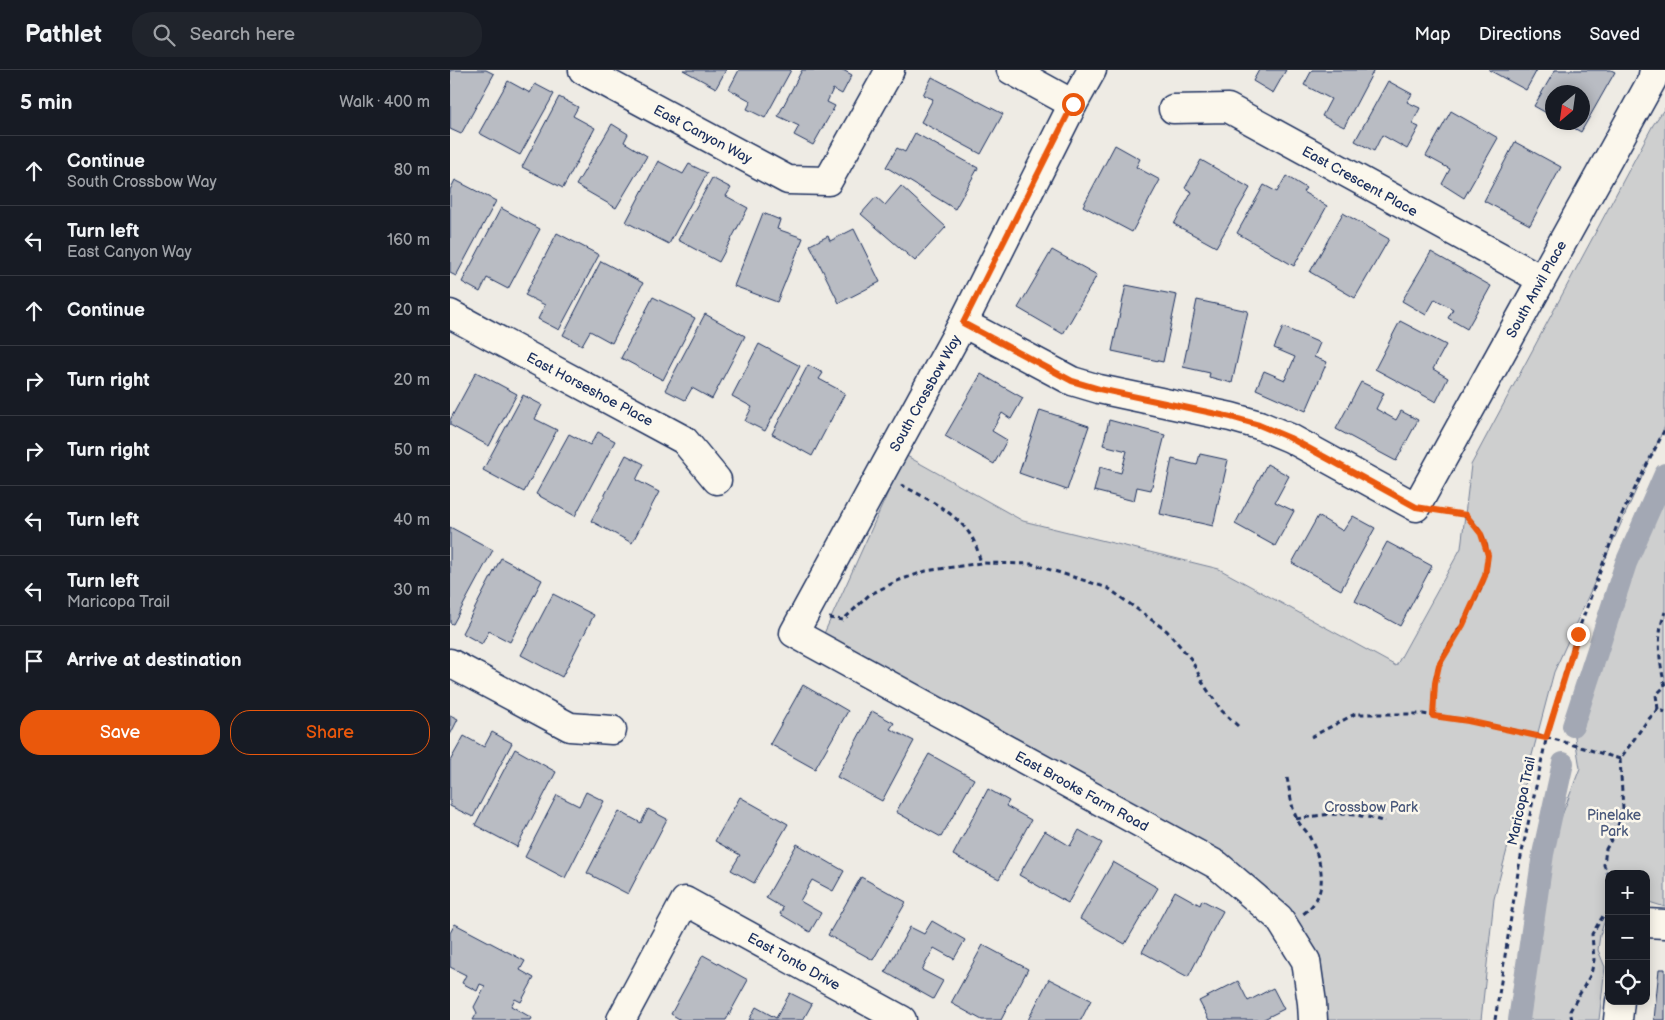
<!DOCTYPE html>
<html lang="en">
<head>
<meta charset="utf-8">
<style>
	:root { --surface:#171b24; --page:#20242c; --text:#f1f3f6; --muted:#9ea1a6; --line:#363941; --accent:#ea580c }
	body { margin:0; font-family:"Balsamiq Sans",sans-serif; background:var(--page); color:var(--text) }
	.controls { position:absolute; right:15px; bottom:15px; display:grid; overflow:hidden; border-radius:10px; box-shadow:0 2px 12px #0003 }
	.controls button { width:45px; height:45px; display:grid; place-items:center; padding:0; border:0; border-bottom:1px solid var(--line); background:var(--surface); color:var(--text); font:25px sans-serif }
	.compass { position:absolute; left:1095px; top:15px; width:45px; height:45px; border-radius:50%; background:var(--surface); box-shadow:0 2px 12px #0003; rotate:209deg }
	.stop { position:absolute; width:15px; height:15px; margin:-11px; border:4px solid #ea580c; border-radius:50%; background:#fff }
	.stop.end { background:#ea580c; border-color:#fff; box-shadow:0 1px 5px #0008 }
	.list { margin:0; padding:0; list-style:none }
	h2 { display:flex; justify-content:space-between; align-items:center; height:65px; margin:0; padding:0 20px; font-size:21px }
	h2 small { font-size:16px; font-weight:400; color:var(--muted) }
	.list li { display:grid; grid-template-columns:32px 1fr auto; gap:15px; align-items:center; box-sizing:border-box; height:70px; padding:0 20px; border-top:1px solid var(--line) }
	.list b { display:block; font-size:19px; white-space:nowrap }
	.list p { margin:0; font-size:16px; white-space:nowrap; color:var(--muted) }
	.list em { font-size:16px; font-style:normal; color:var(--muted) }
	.actions { display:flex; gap:10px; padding:15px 20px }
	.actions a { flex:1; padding:11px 0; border:1px solid var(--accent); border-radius:20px; text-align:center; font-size:18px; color:var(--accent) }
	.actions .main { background:var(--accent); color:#fff }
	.icon { flex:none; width:28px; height:28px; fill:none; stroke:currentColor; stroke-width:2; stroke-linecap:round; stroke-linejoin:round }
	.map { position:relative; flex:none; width:1215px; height:950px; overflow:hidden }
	header { display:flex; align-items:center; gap:30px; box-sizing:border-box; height:70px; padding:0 25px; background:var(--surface); border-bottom:1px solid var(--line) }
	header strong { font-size:24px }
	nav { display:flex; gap:28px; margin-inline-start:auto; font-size:18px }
	.search { width:350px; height:45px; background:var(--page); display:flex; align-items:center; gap:12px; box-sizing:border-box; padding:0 18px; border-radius:20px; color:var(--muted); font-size:19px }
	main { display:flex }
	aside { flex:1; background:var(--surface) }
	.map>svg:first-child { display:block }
	.green { fill:#cecfcf; stroke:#747f96 }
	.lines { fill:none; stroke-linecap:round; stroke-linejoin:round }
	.canal { stroke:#a3a8b4; stroke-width:22 }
	.building { fill:#b9bcc3; stroke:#1b2f5e }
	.minor-casing { stroke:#1b2f5e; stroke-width:31 }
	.path { stroke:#1b2f5e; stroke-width:3; stroke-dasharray:5 4; stroke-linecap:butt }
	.minor { stroke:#fbf7ec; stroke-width:28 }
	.route { stroke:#ea580c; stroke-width:6 }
	.labels { text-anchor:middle; stroke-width:5; stroke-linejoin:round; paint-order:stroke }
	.street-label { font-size:14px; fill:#1b2f5e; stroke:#fbf7ec }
	.park-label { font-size:14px; fill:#48577a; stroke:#fbf7ec }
</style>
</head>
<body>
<header>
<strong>Pathlet</strong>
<div class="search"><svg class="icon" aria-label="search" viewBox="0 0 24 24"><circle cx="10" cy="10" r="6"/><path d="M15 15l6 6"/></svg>Search here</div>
<nav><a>Map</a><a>Directions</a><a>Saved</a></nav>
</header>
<main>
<aside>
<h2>5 min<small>Walk · 400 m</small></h2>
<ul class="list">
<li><svg class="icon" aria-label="ahead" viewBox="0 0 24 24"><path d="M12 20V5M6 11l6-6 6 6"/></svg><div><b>Continue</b><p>South Crossbow Way</p></div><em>80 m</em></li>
<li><svg class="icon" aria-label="left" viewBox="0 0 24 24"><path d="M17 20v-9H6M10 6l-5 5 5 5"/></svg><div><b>Turn left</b><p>East Canyon Way</p></div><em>160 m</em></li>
<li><svg class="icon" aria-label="ahead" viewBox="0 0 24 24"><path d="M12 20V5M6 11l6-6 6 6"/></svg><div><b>Continue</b></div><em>20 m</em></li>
<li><svg class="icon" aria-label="right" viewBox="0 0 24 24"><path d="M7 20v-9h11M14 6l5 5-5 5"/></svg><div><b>Turn right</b></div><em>20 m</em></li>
<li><svg class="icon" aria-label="right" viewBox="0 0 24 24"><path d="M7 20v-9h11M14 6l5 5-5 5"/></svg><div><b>Turn right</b></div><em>50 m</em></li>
<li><svg class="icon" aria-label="left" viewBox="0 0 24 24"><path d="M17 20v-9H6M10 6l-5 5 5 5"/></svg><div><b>Turn left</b></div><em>40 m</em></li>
<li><svg class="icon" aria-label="left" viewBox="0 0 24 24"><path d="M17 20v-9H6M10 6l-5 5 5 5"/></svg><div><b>Turn left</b><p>Maricopa Trail</p></div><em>30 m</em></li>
<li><svg class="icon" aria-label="arrive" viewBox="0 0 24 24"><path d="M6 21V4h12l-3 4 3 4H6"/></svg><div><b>Arrive at destination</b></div></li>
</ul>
<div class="actions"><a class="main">Save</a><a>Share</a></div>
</aside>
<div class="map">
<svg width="1215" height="950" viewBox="0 0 1215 950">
	<rect width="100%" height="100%" fill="#eeebe4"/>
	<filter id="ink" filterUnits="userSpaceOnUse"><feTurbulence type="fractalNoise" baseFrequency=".02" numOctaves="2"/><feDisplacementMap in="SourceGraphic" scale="10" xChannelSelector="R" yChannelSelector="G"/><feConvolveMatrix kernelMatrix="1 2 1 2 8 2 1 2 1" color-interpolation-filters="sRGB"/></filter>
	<g filter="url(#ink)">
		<!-- green -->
		<g class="green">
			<path d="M 1215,38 L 1215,356 L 1104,602 L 1044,829 L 1031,950 L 868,950 L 867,889 L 786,801 L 372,568 L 455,385 L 573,451 L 769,499 L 946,596 L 1011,478 L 1021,395 L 1203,55 Z"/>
			<path d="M 1215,414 L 1215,837 L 1196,831 L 1196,804 L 1159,804 L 1159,847 L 1155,850 L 1150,865 L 1148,880 L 1155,897 L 1149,950 L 1074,950 L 1085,869 L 1100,777 L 1130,698 L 1125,668 L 1139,619 L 1186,483 Z"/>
		</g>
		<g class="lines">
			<!-- canal -->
			<g class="canal">
				<path d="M 1123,656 L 1176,493 L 1215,404"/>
				<path d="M 1069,950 L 1093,784 L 1113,693"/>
			</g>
		</g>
		<!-- building -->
		<g class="building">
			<path d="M 0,0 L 36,0 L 44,4 L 11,64 L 0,59 Z"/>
			<path d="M 233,0 L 276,0 L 266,18 Z"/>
			<path d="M 289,0 L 341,0 L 315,48 L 297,39 L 301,31 L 279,19 Z"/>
			<path d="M 352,0 L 393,0 L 402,5 L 392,24 L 383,19 L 377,32 L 385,36 L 363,75 L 344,65 L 349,56 L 328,46 Z"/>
			<path d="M 809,0 L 836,0 L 823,23 L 803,11 Z"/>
			<path d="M 862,0 L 924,0 L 894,57 L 872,46 L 881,29 L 854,15 Z"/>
			<path d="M 1039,0 L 1087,0 L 1076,20 Z"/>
			<path d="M 1105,0 L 1161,0 L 1165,2 L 1131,62 L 1113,52 L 1132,52 L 1132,22 L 1102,22 L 1102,46 L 1084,36 Z"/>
			<path d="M 482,7 L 553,44 L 531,84 L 471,52 L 483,29 L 473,25 Z"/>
			<path d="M 58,11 L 80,23 L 85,14 L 104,24 L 70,85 L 29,63 Z"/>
			<path d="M 938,11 L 962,24 L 957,32 L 970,38 L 962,54 L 969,57 L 957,79 L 932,65 L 924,81 L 905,71 Z"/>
			<path d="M 109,27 L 128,37 L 123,46 L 145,58 L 113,118 L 72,97 Z"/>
			<path d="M 1001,41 L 1048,68 L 1014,128 L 992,114 L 1000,99 L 976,86 Z"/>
			<path d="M 162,54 L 178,64 L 174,72 L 197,86 L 166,138 L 126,115 Z"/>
			<path d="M 465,63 L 528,98 L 505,139 L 436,97 L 447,78 L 455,82 Z"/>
			<path d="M 1065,72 L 1111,97 L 1080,155 L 1034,131 Z"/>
			<path d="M 665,75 L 690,89 L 686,97 L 710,110 L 682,162 L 633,136 Z"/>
			<path d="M 751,90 L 800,118 L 766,177 L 724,154 L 742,122 L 735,118 Z"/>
			<path d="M 208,91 L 233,104 L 239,94 L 257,103 L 219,174 L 176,152 Z"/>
			<path d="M 836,106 L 856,118 L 853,122 L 877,136 L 844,196 L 787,163 L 814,115 L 827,122 Z"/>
			<path d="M 262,108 L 281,118 L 276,126 L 298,138 L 269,192 L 228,170 Z"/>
			<path d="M 5,110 L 46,131 L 6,206 L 0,203 L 0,120 Z"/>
			<path d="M 451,116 L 496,157 L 465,191 L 411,144 L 426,127 L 435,135 Z"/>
			<path d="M 51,138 L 90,159 L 58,219 L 37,208 L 30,222 L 12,212 Z"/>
			<path d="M 313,143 L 330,150 L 327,159 L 353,168 L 327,232 L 284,216 Z"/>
			<path d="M 893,143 L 939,169 L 905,228 L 860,202 Z"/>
			<path d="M 404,159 L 430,212 L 389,233 L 360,175 L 378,166 L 380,171 Z"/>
			<path d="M 107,163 L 149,185 L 109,260 L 88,249 L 95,235 L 75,225 Z"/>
			<path d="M 602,180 L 647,205 L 613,264 L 568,238 Z"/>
			<path d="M 981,182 L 1041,216 L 1017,259 L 998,248 L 1003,239 L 985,229 L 976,245 L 952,231 Z"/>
			<path d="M 151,191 L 193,213 L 162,273 L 140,261 L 132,275 L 113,265 Z"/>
			<path d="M 676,215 L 727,225 L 713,292 L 662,281 Z"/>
			<path d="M 203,227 L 245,248 L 213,310 L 171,288 Z"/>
			<path d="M 747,230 L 798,241 L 782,313 L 759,307 L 760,303 L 733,297 Z"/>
			<path d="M 255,244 L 295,266 L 262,329 L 242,318 L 235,330 L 215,320 Z"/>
			<path d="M 950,251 L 996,275 L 983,299 L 998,308 L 986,332 L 925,299 Z"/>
			<path d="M 833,257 L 870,273 L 864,287 L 877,292 L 856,341 L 806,319 L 814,301 L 835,310 L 845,287 L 824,278 Z"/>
			<path d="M 309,274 L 350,296 L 315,361 L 295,351 L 302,337 L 282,326 Z"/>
			<path d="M 358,295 L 373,303 L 369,309 L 395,323 L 362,386 L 322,364 Z"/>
			<path d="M 26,302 L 67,324 L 39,376 L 0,355 L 0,350 Z"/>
			<path d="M 531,304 L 573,328 L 561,349 L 552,343 L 542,361 L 557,370 L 544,394 L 495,366 Z"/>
			<path d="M 911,312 L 934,323 L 926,339 L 946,350 L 951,341 L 968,350 L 946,391 L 886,359 Z"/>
			<path d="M 73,325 L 92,335 L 85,349 L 107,360 L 74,422 L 33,400 Z"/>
			<path d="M 590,340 L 639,356 L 617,420 L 569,403 Z"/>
			<path d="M 659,350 L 715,365 L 701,420 L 687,417 L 684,431 L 644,421 L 650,397 L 671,403 L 677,381 L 653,375 Z"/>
			<path d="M 148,362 L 165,371 L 125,446 L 86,424 L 119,364 L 140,375 Z"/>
			<path d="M 750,384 L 778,390 L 763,456 L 710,444 L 722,389 L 747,395 Z"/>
			<path d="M 176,385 L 194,394 L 186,410 L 209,422 L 182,473 L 141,451 Z"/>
			<path d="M 817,394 L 839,406 L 825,432 L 844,441 L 825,476 L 785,454 Z"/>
			<path d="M 868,446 L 893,461 L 903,446 L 925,458 L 891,520 L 842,493 Z"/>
			<path d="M 0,457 L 43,480 L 3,554 L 0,553 Z"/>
			<path d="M 937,472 L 982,496 L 950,556 L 905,531 Z"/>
			<path d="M 51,488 L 92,510 L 60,572 L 39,561 L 32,574 L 12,563 Z"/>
			<path d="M 103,524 L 144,545 L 112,607 L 71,585 Z"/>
			<path d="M 353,615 L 398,641 L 365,699 L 320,674 Z"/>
			<path d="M 422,641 L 444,653 L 440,659 L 464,671 L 432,731 L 387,707 Z"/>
			<path d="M 0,645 L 8,649 L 0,665 Z"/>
			<path d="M 42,662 L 62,673 L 23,747 L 0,736 L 0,691 L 14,666 L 34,677 Z"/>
			<path d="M 65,679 L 106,702 L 67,777 L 25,755 Z"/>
			<path d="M 479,684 L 524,709 L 491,767 L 446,742 Z"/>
			<path d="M 538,719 L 559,731 L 556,736 L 581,750 L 549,809 L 503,785 Z"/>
			<path d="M 136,722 L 154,731 L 115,808 L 75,787 L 107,725 L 129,736 Z"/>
			<path d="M 290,727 L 338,754 L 304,813 L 281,800 L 290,785 L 265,771 Z"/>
			<path d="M 198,739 L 217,749 L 178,824 L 137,803 L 169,741 L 191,753 Z"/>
			<path d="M 629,760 L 652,773 L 618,833 L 569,805 L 595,761 L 620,776 Z"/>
			<path d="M 347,774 L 394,801 L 383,821 L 362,810 L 350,831 L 371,843 L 360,862 L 330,844 L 333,838 L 316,828 Z"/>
			<path d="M 663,792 L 708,818 L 675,874 L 630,849 Z"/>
			<path d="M 411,807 L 456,832 L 423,890 L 378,865 Z"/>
			<path d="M 725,821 L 750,835 L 752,830 L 773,841 L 738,907 L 692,882 Z"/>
			<path d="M 482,851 L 515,870 L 504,889 L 484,878 L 472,900 L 493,911 L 483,929 L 435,902 L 460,857 L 474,864 Z"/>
			<path d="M 5,854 L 75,891 L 70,900 L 84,908 L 71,932 L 65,929 L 61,936 L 82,948 L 81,950 L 23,950 L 27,943 L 24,937 L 35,916 L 30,914 L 27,921 L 12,913 L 16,905 L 0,897 L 0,863 Z"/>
			<path d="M 533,875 L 578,899 L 551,950 L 532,950 L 501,933 Z"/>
			<path d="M 253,885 L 298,910 L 276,950 L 231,950 L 221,944 Z"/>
			<path d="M 1209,899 L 1215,899 L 1215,950 L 1204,950 Z"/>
			<path d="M 599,909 L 641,930 L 631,950 L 578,950 Z"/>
			<path d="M 788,911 L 798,931 L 823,918 L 834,939 L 812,950 L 759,950 L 749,931 Z"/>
			<path d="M 340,923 L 362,934 L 353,950 L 299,950 L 306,937 L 326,948 Z"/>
		</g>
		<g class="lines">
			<defs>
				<g id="minor">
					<path d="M 133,0 L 338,110 L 378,111 L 440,0"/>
					<path d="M 561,0 L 623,34"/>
					<path d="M 642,0 L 623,34 L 513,253 L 344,563 L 767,795 L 829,848 L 856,891 L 862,933 L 863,950"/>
					<path d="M 723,39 L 778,38 L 1091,209"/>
					<path d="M 0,244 L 234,370 L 267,410"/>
					<path d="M 513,253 L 622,311 L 649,319 L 781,347 L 809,355 L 840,368 L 966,437 L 1202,10 L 1204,0"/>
					<path d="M 0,593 L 120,657 L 162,660"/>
					<path d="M 1196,853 L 1215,854"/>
					<path d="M 171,950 L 235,831 L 452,950"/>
					<path d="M 1168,950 L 1170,931"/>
				</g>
			</defs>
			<!-- minor casing -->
			<use href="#minor" class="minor-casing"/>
			<!-- path -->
			<g class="path">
				<path d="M 451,415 C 475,427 515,447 525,474 C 528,480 529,487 531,493"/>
				<path d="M 379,548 L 393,550 L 419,525 L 447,511 L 476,501 L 531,493 L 582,494 L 658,518 L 717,561 L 741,589 L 754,615 L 772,641 L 788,656"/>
				<path d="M 1215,616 C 1209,590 1206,567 1215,542"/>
				<path d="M 1208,639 L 1206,625 L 1215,616"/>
				<path d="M 983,646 C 984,629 983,609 990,593 C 1006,557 1060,497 1027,458 C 1023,454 1019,447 1013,445 C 1006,443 998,442 991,441"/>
				<path d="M 861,667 L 905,644 L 973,644 L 1018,651 L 1107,670 L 1170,689"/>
				<path d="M 837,708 C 840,721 841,737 847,749 C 849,755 855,759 858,764 C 872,790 881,824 853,844"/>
				<path d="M 846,749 C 880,743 903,741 935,752"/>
				<path d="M 1159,806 L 1154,795 L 1156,779 L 1167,759 L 1173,739 L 1170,689 L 1197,651 L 1208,639 L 1215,642"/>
				<path d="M 1045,950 L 1069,796 L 1097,665 L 1127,564 L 1169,450 L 1215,359"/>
				<path d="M 1122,950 L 1120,941 L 1141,904 L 1144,890 L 1142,864 L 1153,846 L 1159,842"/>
			</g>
			<!-- minor -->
			<use href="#minor" class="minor"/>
		</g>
	</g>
	<g class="lines" filter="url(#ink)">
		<!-- route -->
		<path class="route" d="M 623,34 L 513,253 L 622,311 L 649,319 L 781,347 L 809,355 L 840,368 L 966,437 L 1016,445 L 1031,464 L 1038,485 L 1035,506 L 1013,555 L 989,595 L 985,613 L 983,646 L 1018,651 L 1096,668 L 1128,564"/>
	</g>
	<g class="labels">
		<!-- street labels -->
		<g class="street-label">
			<text transform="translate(253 64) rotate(28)" y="5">East Canyon Way</text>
			<text transform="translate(910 111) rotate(29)" y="5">East Crescent Place</text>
			<text transform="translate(1086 219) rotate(-61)" y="5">South Anvil Place</text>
			<text transform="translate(140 319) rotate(28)" y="5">East Horseshoe Place</text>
			<text transform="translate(475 323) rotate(-61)" y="5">South Crossbow Way</text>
			<text transform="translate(632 721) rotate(29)" y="5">East Brooks Farm Road</text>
			<text transform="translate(1071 731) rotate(-78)" y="5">Maricopa Trail</text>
			<text transform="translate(344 891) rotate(29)" y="5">East Tonto Drive</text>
		</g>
		<!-- park labels -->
		<g class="park-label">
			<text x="921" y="742">Crossbow Park</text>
			<text x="1164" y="750">Pinelake<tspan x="1164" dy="16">Park</tspan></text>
		</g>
	</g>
</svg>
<div class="controls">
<button>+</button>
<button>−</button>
<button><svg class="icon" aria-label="locate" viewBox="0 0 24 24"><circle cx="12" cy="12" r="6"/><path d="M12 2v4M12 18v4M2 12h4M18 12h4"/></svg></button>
</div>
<svg class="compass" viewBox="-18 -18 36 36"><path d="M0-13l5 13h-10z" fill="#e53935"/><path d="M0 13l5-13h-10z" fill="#9ea1a6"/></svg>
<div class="stop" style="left:623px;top:34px"></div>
<div class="stop end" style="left:1128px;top:564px"></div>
</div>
</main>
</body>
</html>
